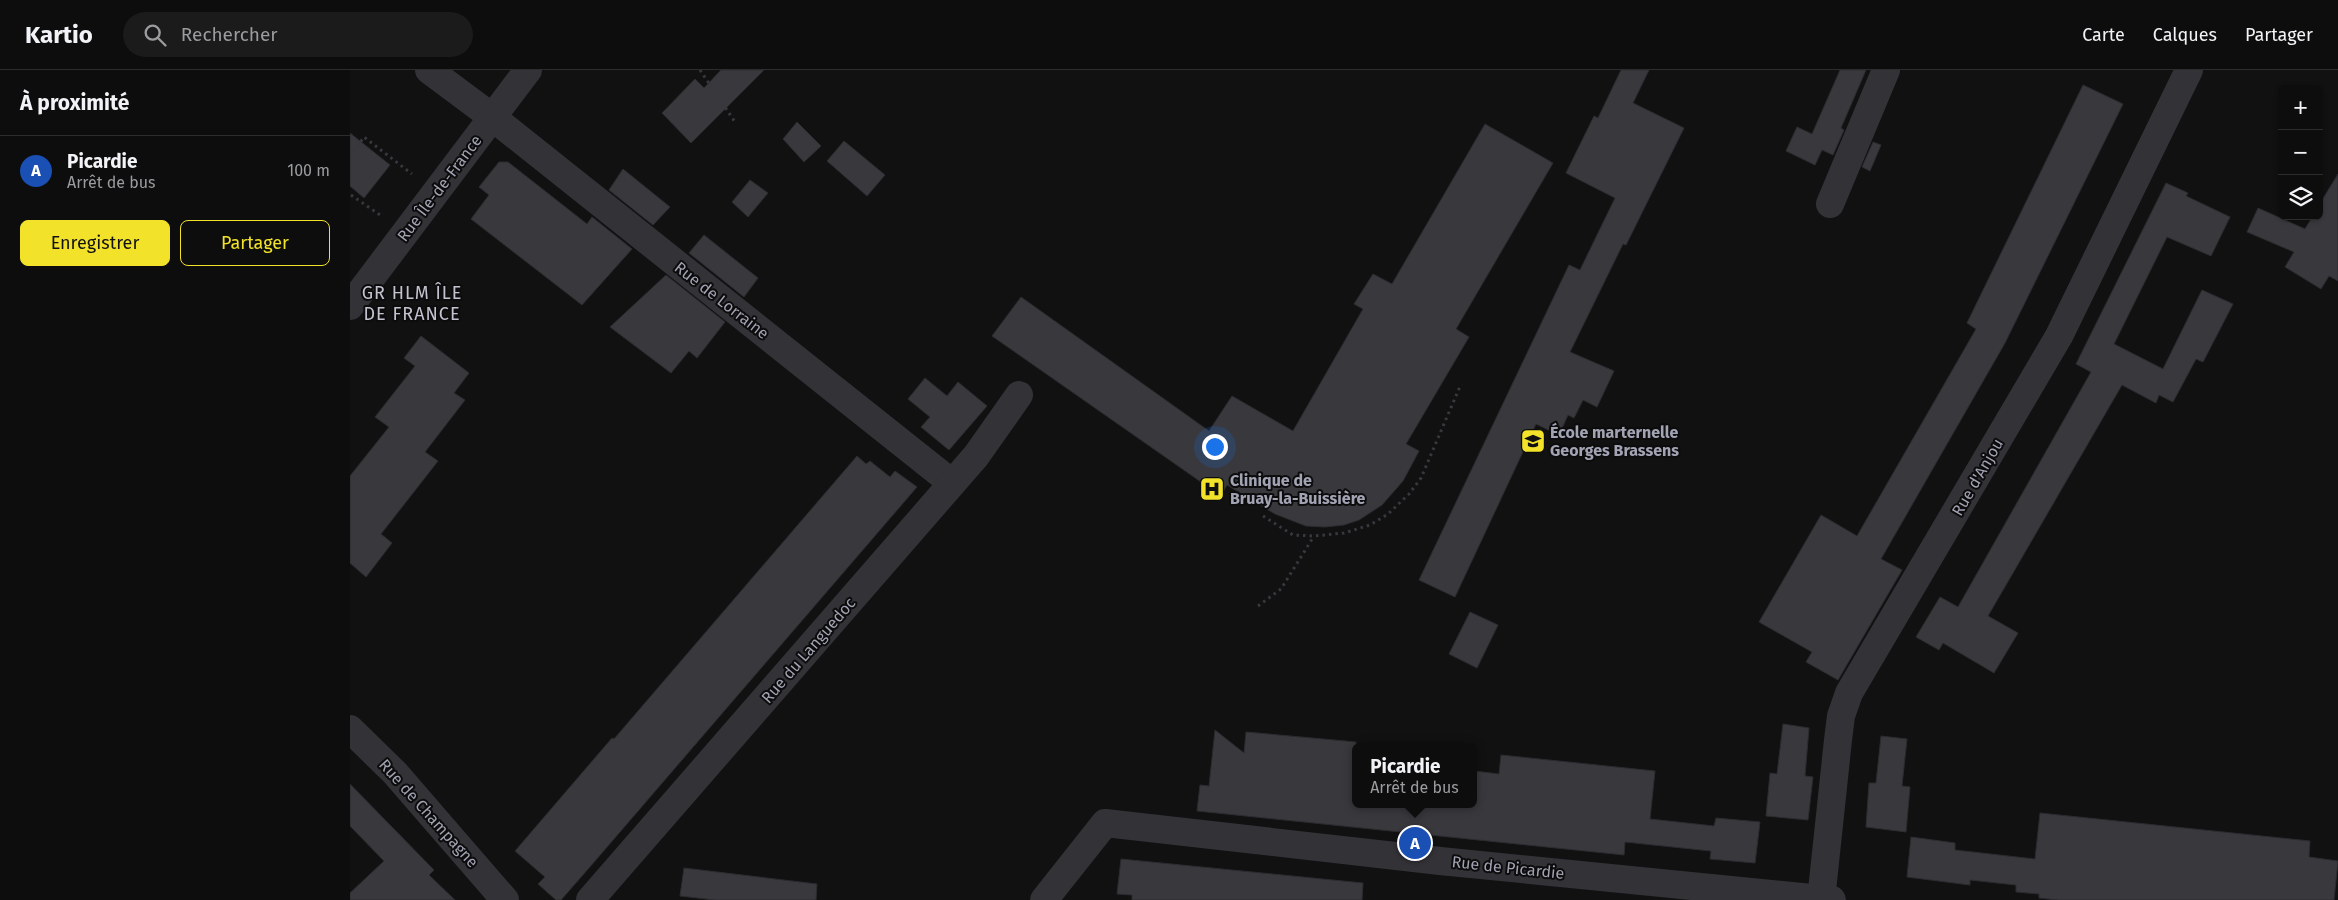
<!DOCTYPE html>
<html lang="fr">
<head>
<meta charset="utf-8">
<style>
	:root { --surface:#0d0d0e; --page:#1b1b1c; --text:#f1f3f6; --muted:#9a9c9e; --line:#2d2d2e; --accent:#f2e22a }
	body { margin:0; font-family:"Fira Sans",sans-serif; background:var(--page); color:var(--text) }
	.controls { position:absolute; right:15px; top:15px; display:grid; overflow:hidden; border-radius:8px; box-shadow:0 1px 4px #0004 }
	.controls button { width:45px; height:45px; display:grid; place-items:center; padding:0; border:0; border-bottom:1px solid var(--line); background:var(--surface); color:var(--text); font:25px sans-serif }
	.you { position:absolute; left:864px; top:376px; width:18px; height:18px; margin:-12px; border:4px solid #fff; border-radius:50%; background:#1a73e8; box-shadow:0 0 0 8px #1a73e833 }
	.badge { display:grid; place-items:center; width:32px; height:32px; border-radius:50%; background:var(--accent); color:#fff; font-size:16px; font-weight:700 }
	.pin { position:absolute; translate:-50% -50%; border:2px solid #fff; box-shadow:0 1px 5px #0006 }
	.popup { position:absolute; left:1002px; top:673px; width:125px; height:65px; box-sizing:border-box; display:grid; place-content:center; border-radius:8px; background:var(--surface); filter:drop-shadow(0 1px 4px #0005); font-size:16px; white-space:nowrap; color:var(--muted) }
	.popup b { font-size:19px; color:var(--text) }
	.popup::after { content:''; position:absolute; left:50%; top:100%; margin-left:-10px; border:10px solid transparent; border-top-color:var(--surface) }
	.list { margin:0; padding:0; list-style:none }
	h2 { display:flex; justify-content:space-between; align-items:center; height:65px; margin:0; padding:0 20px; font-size:21px }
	h2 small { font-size:16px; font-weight:400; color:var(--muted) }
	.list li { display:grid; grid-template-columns:32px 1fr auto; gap:15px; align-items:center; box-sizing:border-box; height:70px; padding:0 20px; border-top:1px solid var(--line) }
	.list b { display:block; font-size:19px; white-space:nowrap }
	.list p { margin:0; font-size:16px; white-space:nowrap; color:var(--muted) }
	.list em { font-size:16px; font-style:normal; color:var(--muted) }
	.actions { display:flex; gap:10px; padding:15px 20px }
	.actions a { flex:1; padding:11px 0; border:1px solid var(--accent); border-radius:8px; text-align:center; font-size:18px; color:var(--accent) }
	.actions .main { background:var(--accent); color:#111 }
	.icon { flex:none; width:28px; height:28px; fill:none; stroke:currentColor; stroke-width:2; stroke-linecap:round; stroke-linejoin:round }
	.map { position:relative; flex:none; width:1988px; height:830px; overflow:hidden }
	header { display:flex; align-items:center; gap:30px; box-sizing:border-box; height:70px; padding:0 25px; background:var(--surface); border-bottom:1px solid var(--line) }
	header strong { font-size:24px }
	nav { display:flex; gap:28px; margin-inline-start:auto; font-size:18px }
	.search { width:350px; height:45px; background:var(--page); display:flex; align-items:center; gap:12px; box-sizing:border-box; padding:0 18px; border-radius:28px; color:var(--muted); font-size:19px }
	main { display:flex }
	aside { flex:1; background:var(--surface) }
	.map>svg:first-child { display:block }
	.building { fill:#39383d; stroke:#2c2b2f }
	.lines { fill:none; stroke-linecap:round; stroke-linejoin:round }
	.path { stroke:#38383e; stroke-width:3; stroke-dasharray:2.5 4; stroke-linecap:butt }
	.minor { stroke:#333237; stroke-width:28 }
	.labels { text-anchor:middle; stroke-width:4; stroke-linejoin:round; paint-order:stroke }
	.street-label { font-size:16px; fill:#a2a3b3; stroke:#0c0c0d }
	.poi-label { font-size:16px; font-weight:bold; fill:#a2a3b3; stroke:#0c0c0d; text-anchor:start }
	.neighbourhood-label { font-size:18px; letter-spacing:1px; fill:#c3c3cf; stroke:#0c0c0d }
</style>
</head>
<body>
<header>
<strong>Kartio</strong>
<div class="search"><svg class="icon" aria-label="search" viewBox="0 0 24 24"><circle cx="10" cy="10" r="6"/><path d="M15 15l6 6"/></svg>Rechercher</div>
<nav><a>Carte</a><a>Calques</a><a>Partager</a></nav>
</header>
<main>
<aside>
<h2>À proximité<small></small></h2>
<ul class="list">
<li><span class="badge" style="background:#1a4fb4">A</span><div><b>Picardie</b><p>Arrêt de bus</p></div><em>100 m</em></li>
</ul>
<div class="actions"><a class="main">Enregistrer</a><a>Partager</a></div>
</aside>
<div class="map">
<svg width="1988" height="830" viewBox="0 0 1988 830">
	<rect width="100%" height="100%" fill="#111112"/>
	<!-- building -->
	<g class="building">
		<path d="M 371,0 L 414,0 L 341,73 L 312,43 L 345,9 L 354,18 Z"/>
		<path d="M 1271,0 L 1299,0 L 1283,33 L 1334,58 L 1276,175 L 1273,174 L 1220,282 L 1264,301 L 1247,337 L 1233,330 L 1224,348 L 1218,345 L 1209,365 L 1186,354 L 1105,527 L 1069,510 L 1219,195 L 1230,200 L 1265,128 L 1216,103 L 1244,46 L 1248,48 Z"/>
		<path d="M 1490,0 L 1516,0 L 1491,58 L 1494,60 L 1483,85 L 1472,80 L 1465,95 L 1436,81 L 1447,57 L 1462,64 Z"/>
		<path d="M 1733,15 L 1773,34 L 1655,273 L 1531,489 L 1552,500 L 1488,610 L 1456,592 L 1462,582 L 1409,552 L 1471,445 L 1507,466 L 1626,259 L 1617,253 Z"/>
		<path d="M 447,52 L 471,76 L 454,92 L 433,69 Z"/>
		<path d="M 1135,54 L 1203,93 L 1106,259 L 1119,267 L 1056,374 L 1069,381 L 1053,411 L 1032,435 L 1009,450 L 994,455 L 975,457 L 956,456 L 925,444 L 877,415 L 871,426 L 642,266 L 671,227 L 859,361 L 882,326 L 943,361 L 1013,239 L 1004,234 L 1023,204 L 1042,214 Z"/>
		<path d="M 0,63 L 40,95 L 14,128 L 0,116 Z"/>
		<path d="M 494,71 L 535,105 L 517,126 L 477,91 Z"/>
		<path d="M 1523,72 L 1531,75 L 1520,101 L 1512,97 Z"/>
		<path d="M 149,92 L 158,92 L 237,154 L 242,147 L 282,179 L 232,235 L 121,149 L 139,125 L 129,117 Z"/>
		<path d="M 273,99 L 320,137 L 303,155 L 259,120 Z"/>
		<path d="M 1988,104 L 1988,211 L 1979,206 L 1971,219 L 1935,197 L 1944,182 L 1897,162 L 1908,138 L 1955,159 L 1963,146 L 1969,146 L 1969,135 Z"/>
		<path d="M 400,110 L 418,123 L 398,147 L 382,132 Z"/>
		<path d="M 1816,113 L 1838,123 L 1836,126 L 1880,147 L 1861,186 L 1817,167 L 1764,274 L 1813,299 L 1852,220 L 1883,234 L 1853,292 L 1846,289 L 1823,332 L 1809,325 L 1806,333 L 1772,315 L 1638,546 L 1668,563 L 1644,603 L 1593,573 L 1589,580 L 1566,567 L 1590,527 L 1608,537 L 1741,302 L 1726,294 Z"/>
		<path d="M 354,165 L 408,208 L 394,227 L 339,183 Z"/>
		<path d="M 316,205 L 375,252 L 347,288 L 339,281 L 321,303 L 260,257 Z"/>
		<path d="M 71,266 L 119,303 L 104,323 L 115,330 L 75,382 L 88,391 L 31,464 L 42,473 L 16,507 L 0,493 L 0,406 L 39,357 L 25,347 L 65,296 L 54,288 Z"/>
		<path d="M 575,308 L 597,326 L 608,312 L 637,336 L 599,380 L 571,357 L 580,347 L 558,329 Z"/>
		<path d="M 507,386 L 516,394 L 520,391 L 540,407 L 545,401 L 567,417 L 239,798 L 211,830 L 206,830 L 188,814 L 195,807 L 165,781 L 262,668 L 264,669 Z"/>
		<path d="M 1120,542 L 1148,555 L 1127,598 L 1099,584 Z"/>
		<path d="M 1433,654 L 1459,658 L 1455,706 L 1463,707 L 1458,750 L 1416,746 L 1420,703 L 1427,704 Z"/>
		<path d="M 865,660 L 894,683 L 896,662 L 1006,672 L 1006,734 L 1124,734 L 1124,701 L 1149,704 L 1151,685 L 1305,701 L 1300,749 L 1364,756 L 1366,748 L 1410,752 L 1405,793 L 1360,789 L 1361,781 L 1275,772 L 1274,785 L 847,741 L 850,715 L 859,716 Z"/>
		<path d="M 1531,666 L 1557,669 L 1552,716 L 1560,717 L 1556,762 L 1516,757 L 1519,713 L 1526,713 Z"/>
		<path d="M 0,714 L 84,800 L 79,805 L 105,830 L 0,830 L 0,823 L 34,791 L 0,756 Z"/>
		<path d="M 1690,743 L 1960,771 L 1959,787 L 1988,791 L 1984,830 L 1708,830 L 1689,828 L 1689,824 L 1666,822 L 1666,815 L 1620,810 L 1620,815 L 1557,807 L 1561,767 L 1605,773 L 1605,780 L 1685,789 Z"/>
		<path d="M 771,789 L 1013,813 L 1012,830 L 782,830 L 782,825 L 767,824 Z"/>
		<path d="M 334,798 L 467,814 L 466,830 L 365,830 L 330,826 Z"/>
	</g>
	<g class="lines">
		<!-- path -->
		<g class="path">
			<path d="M 350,0 L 385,52"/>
			<path d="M 3,82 L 14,67 L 62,104"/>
			<path d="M 1,125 L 33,147"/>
			<path d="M 913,446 L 943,465 L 964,466 L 994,463 L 1020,455 L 1038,444 L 1059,424 L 1071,408 L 1111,314"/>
			<path d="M 908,536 L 931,519 L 964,466"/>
		</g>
		<!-- minor -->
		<g class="minor">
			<path d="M 79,0 L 142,47 L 602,413"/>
			<path d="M 1480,134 L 1536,0"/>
			<path d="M 0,236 L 178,0"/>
			<path d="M 0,659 L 45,703 L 155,830"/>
			<path d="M 240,830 L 626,386 L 669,325"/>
			<path d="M 694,830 L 755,753 L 1090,791 L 1482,830"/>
			<path d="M 1471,830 L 1488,670 L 1491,646 L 1499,623 L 1709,266 L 1839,0"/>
		</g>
	</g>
	<!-- icons -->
	<defs>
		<symbol id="school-square" viewBox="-11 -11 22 22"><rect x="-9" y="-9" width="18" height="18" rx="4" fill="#f2e22a" stroke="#0c0c0d"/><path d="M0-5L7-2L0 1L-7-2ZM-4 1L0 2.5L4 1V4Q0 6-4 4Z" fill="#111"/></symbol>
		<symbol id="hospital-square" viewBox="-11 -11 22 22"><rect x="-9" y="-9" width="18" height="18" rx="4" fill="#f2e22a" stroke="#0c0c0d"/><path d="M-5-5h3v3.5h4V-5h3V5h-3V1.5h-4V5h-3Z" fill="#111"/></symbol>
	</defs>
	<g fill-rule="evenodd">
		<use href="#school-square" x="1169" y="357" width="28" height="28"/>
		<use href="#hospital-square" x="848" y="405" width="28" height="28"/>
	</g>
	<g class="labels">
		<!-- street labels -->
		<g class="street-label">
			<text transform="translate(89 118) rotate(-53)" y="6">Rue Île-de-France</text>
			<text transform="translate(372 230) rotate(38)" y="6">Rue de Lorraine</text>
			<text transform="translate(1627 407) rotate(-60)" y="6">Rue d'Anjou</text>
			<text transform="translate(458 580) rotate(-49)" y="6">Rue du Languedoc</text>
			<text transform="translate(79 743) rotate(48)" y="6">Rue de Champagne</text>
			<text transform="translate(1158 797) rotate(6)" y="6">Rue de Picardie</text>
		</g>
		<!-- poi labels -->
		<g class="poi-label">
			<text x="1200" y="368">École marternelle<tspan x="1200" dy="18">Georges Brassens</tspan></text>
			<text x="880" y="416">Clinique de<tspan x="880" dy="18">Bruay-la-Buissière</tspan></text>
		</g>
		<!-- neighbourhood labels -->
		<g class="neighbourhood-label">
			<text x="62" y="229">GR HLM ÎLE<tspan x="62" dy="21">DE FRANCE</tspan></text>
		</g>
	</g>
</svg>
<div class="controls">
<button>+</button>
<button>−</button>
<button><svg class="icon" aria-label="layers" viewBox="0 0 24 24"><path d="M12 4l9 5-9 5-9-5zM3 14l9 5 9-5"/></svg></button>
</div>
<div class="you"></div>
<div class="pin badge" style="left:1065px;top:773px;background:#1a4fb4">A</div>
<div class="popup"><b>Picardie</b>Arrêt de bus</div>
</div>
</main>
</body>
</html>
